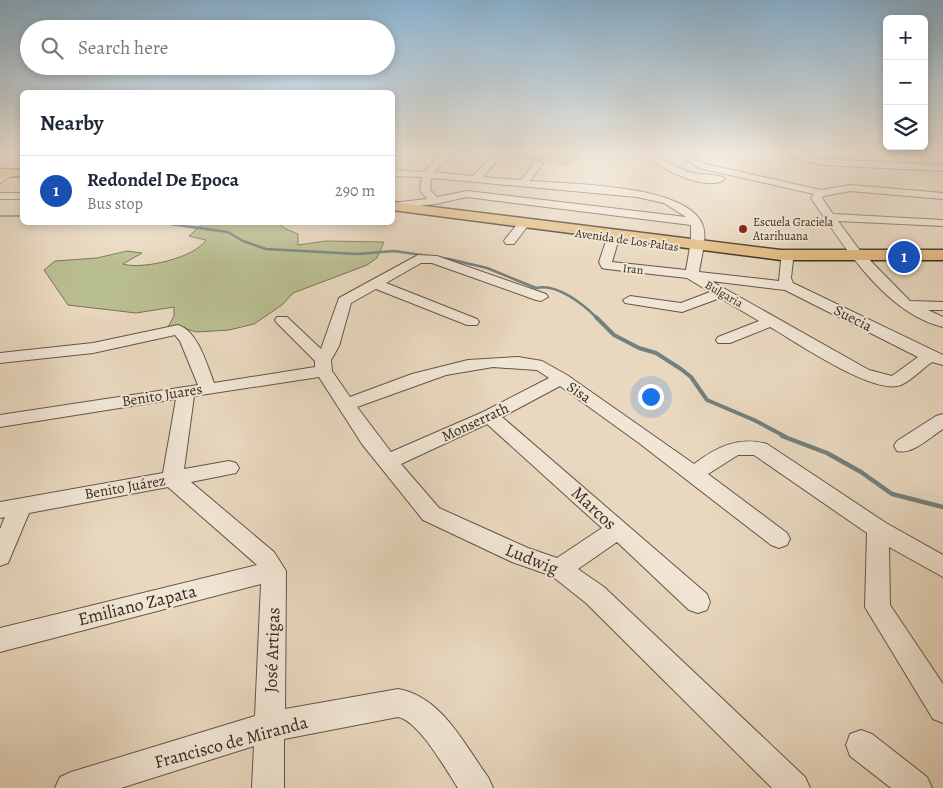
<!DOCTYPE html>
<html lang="en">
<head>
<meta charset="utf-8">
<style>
	:root { --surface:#fff; --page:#f6f6f7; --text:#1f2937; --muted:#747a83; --line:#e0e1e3; --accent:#8f2418 }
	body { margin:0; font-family:Alegreya,serif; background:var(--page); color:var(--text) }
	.controls { position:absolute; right:15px; top:15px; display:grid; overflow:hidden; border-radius:8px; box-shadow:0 2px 8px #0003 }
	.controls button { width:45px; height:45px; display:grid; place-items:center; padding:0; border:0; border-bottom:1px solid var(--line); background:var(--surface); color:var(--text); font:25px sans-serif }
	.you { position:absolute; left:650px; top:396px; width:18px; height:18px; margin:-12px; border:4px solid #fff; border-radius:50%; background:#1a73e8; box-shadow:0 0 0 8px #1a73e833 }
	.badge { display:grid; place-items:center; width:32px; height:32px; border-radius:50%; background:var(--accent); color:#fff; font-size:16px; font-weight:700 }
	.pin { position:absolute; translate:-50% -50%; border:2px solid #fff; box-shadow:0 1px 5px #0006 }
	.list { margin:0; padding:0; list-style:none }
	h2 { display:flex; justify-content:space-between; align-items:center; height:65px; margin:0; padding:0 20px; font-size:21px }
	h2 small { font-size:16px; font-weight:400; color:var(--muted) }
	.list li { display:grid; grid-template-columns:32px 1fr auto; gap:15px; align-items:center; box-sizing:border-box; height:70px; padding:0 20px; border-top:1px solid var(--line) }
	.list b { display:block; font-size:19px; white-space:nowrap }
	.list p { margin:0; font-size:16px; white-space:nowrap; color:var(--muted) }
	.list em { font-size:16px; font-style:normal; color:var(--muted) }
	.icon { flex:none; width:28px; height:28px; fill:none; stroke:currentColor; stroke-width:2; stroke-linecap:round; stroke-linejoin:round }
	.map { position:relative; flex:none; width:943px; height:788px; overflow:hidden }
	.search { position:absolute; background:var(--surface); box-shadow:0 2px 8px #0003; left:20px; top:20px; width:375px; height:55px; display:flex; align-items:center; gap:12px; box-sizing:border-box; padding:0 18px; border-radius:28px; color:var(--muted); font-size:19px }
	.panel { position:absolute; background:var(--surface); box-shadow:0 2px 8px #0003; left:20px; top:90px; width:375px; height:135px; border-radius:8px }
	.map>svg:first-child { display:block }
	.green { fill:#b9be90; stroke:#787458 }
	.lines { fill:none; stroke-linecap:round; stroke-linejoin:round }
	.stream-far3 { stroke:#73807d; stroke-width:2 }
	.stream-far2 { stroke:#73807d; stroke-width:2.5 }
	.stream-far1 { stroke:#73807d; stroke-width:4 }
	.stream { stroke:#73807d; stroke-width:4.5 }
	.minor-casing { stroke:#645648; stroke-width:2 }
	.major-casing { stroke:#372b20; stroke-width:3 }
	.minor { fill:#f1e6d5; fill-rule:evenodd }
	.major { fill:#e4bc80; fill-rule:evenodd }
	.poi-dot { fill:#8f2418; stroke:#f1e6d5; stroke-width:2 }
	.labels { text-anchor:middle; stroke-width:4; stroke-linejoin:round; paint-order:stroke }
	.far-poi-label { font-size:12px; fill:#372b20; stroke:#f1e6d5; text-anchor:start }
	.far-street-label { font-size:12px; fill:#372b20; stroke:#f1e6d5 }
	.street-label { font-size:15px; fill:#372b20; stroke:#f1e6d5 }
	.near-street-label { font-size:18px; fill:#372b20; stroke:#f1e6d5 }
</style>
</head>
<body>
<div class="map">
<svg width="943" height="788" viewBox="0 0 943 788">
	<rect width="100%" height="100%" fill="#e9d8bf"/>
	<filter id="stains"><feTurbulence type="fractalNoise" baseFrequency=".004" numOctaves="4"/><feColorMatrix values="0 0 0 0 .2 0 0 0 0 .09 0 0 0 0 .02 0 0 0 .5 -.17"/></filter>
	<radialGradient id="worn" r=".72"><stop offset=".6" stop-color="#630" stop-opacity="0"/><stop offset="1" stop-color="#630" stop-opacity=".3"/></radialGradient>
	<!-- green -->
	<g class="green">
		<path d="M 494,153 L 573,153 L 577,154 L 567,165 Z"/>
		<path d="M 204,223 L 278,223 L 286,229 L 298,234 L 298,245 L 326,241 L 384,242 L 377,258 L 367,265 L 293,293 L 282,305 L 254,324 L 229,330 L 196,332 L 184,328 L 167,329 L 174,316 L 174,307 L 136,313 L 68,305 L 44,270 L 55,261 L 97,258 L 127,251 L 142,253 L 123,264 C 141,270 195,258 206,240 L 189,236 Z"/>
	</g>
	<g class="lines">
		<!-- stream-far3 -->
		<g class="stream-far3">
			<path d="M 0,216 L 22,216"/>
			<path d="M 153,222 L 179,225"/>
		</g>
		<!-- stream-far2 -->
		<path class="stream-far2" d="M 170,224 L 228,232 L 243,241 L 266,249 L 357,254 L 394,251 L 449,259 L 487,268 L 536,288 C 557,283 583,304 597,318"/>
		<!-- stream-far1 -->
		<path class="stream-far1" d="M 596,317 L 614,335 L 639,348 L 656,353 L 681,369 L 691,377 L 707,400 L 754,420 L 786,437"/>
		<!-- stream -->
		<path class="stream" d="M 782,436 L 827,453 L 861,472 L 892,494 L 943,507"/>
		<defs>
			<g id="minor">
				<path d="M 443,153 L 452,153 L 434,172 L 473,176 L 494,153 L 499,153 L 500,157 L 483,177 L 521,180 L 535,162 L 538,161 L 543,164 L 530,181 C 567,184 690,184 703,226 C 707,239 701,258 699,272 L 779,281 L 781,260 L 787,256 L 792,257 L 793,260 L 791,278 L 793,283 L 943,355 L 943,365 L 932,362 C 922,369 912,380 901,385 C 874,396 795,341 770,327 L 730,343 L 718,343 L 716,340 L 718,337 L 759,321 L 720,298 L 682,312 L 625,303 L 623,300 L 630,296 L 681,303 L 710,292 L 687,278 L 607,269 L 602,268 L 599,262 L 608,235 L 614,231 L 620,235 L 612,262 L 686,270 L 691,241 L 691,225 L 467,197 L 435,204 L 392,209 L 392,203 L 427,199 L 420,190 L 422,177 L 392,176 L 392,170 L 424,172 ZM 431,178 L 637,197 L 664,203 L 686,217 L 467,191 L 437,197 L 430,190 ZM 711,281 L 785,290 L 918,357 L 892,376 L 869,370 Z"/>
				<path d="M 677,153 L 687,153 L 705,164 L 821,190 L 850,185 L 943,193 L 943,199 L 850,191 L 824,196 L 822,198 L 833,214 L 943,220 L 943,226 L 838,221 L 858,248 L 910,301 L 943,302 L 943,310 L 928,310 L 943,317 L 943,327 C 884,313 842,243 811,198 L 814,194 L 699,168 Z"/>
				<path d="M 773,153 L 790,153 L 822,159 L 943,165 L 943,171 L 822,165 Z"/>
				<path d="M 658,158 L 691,173 L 720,176 L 725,179 C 710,192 669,172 655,163 L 655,159 Z"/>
				<path d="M 8,171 L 16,173 L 0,183 L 0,176 Z"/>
				<rect x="0" y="193" width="22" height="6"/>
				<path d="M 524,220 L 530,223 L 514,244 L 506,244 L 504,241 L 506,238 L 520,221 Z"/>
				<path d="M 418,255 L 437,256 L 546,294 L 548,297 L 541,301 L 536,300 L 432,263 L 421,263 L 386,283 L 477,319 L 479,322 L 477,325 L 467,325 L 376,289 L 351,303 L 339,346 L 331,360 L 332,371 L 350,397 L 412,374 L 468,360 L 518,357 L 542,361 L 567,375 L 694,464 C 717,447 738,436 767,444 L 886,523 L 943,555 L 943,577 L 889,547 L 890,605 L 943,684 L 943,723 L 933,719 L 865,607 L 867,533 L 754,455 L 738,455 L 708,474 L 787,533 L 790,539 L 787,545 L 779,548 L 771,545 L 639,443 L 560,386 L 502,417 L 707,594 L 710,602 L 707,610 L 698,613 L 689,610 L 617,542 L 578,569 L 604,587 L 805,777 L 810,788 L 772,788 L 586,603 L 552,576 L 512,562 L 423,520 L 362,444 L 319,377 L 194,396 L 184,469 L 229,461 L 236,463 L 239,468 L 236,473 L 191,482 L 274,552 L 286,571 L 285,709 L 398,689 C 441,696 464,744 488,777 L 493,788 L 458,788 C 446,770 419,721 398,717 L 284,739 L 284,788 L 252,788 L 254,746 L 121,788 L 55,788 L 60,777 L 71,772 L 255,716 L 261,584 L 0,652 L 0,628 L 257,565 L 168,487 L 29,513 L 8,563 L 0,566 L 0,529 L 5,517 L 0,518 L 0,502 L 163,473 L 176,399 L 0,427 L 0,415 L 198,385 L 180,341 L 175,335 L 93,353 L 0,363 L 0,353 L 93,343 L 178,325 C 198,331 207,365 214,383 L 315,367 L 315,361 L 277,323 L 275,320 L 277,317 L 287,317 L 321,349 L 339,298 ZM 493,367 L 537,370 L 549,378 L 483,412 L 391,452 L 357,407 L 446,375 ZM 487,424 L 593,520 L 602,528 L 557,558 L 528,548 L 439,508 L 401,464 Z"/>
				<path d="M 943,414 L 943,429 C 930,437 913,455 897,451 L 894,446 L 897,441 L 936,416 Z"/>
				<path d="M 861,730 L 872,734 L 927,777 L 932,788 L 891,788 L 850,756 L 846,745 L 850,734 Z"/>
			</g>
			<g id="major">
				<path d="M 0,169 L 22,170 L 22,176 L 0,177 Z"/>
				<path d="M 392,202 L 781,250 L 943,250 L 943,260 L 781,260 L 392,210 Z"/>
			</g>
		</defs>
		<!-- minor casing -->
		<use href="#minor" class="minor-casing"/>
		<!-- major casing -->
		<use href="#major" class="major-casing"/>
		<!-- minor -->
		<use href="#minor" class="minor"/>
		<!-- major -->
		<use href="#major" class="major"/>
	</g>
	<!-- sky -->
	<linearGradient id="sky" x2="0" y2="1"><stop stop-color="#89b6d6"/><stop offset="0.58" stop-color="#f5ede2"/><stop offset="1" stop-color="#f5ede2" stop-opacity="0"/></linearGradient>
	<rect width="943" height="263" fill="url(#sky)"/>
	<!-- markers -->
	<circle class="poi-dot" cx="743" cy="229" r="5"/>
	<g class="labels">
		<!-- far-poi labels -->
		<g class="far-poi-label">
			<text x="753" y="226">Escuela Graciela<tspan x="753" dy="14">Atarihuana</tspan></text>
		</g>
		<!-- far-street labels -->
		<g class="far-street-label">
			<text transform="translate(627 240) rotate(8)" y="4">Avenida de Los Paltas</text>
			<text transform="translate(633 269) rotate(6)" y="4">Iran</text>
			<text transform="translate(724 294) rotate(30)" y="4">Bulgaria</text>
		</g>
		<!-- street labels -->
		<g class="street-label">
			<text transform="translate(853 318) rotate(27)" y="5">Suecia</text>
			<text transform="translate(579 392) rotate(35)" y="5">Sisa</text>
			<text transform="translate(162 395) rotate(-9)" y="5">Benito Juares</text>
			<text transform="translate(475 422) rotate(-25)" y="5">Monserrath</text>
			<text transform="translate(125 487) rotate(-10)" y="5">Benito Juárez</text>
		</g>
		<!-- near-street labels -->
		<g class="near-street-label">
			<text transform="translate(594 508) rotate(43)" y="6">Marcos</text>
			<text transform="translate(532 559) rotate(22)" y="6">Ludwig</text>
			<text transform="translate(137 605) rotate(-14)" y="6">Emiliano Zapata</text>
			<text transform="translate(272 650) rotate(-88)" y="6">José Artigas</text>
			<text transform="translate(231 742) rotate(-15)" y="6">Francisco de Miranda</text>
		</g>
	</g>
	<rect width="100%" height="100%" filter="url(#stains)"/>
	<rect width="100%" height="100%" fill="url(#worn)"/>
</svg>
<div class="controls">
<button>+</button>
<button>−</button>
<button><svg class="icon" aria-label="layers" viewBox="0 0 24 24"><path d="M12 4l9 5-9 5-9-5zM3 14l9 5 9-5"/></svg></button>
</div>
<div class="you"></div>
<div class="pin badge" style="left:904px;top:257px;background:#1a4fb4">1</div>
<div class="search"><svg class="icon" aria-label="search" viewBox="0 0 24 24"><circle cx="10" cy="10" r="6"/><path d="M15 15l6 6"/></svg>Search here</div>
<section class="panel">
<h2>Nearby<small></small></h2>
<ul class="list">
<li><span class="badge" style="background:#1a4fb4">1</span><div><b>Redondel De Epoca</b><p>Bus stop</p></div><em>290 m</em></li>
</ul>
</section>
</div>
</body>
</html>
